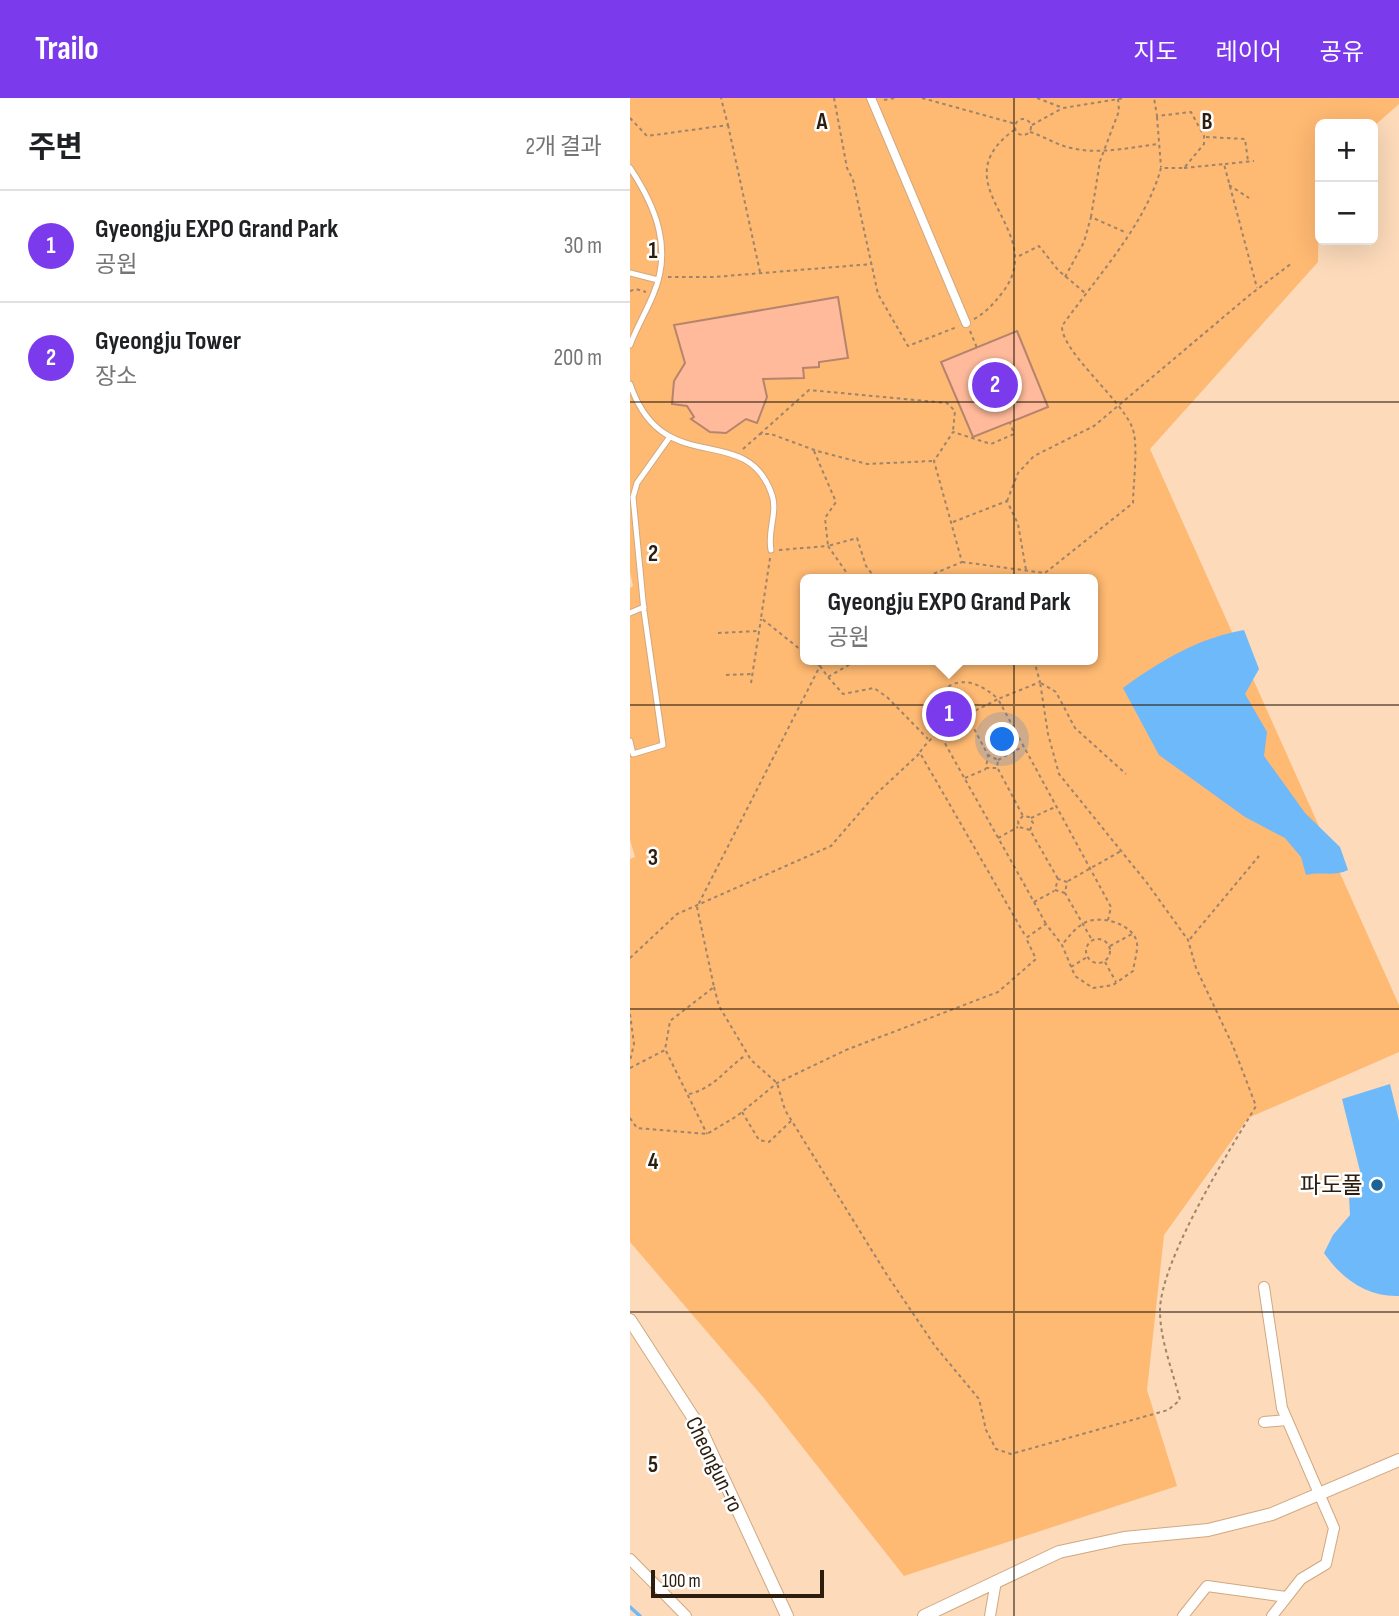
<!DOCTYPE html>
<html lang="ko">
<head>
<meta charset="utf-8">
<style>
	:root { --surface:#fff; --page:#f2f2f2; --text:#202124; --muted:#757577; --line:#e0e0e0; --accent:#7c3aed }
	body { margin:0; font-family:"Sofia Sans Condensed","Noto Sans KR",sans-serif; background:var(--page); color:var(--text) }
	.controls { position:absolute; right:21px; top:21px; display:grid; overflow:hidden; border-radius:10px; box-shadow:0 7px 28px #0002 }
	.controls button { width:63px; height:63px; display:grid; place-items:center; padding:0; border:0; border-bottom:2px solid var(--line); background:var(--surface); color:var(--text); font:35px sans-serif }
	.scale { position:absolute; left:21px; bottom:18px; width:173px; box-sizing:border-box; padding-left:7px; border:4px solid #2c1d0e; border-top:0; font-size:19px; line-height:24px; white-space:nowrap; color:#2c1d0e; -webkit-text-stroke:5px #fff; paint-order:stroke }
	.you { position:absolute; left:373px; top:642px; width:24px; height:24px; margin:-18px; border:5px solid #fff; border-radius:50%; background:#1a73e8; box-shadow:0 0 0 10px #1a73e833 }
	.badge { display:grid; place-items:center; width:46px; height:46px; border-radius:50%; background:var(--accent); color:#fff; font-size:23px; font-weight:700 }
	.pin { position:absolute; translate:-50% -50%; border:4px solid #fff; box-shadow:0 2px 7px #0006 }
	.popup { position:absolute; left:170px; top:476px; width:298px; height:91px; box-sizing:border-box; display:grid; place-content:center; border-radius:10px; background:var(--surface); filter:drop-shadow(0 2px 5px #0005); font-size:23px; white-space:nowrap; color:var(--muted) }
	.popup b { font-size:26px; color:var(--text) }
	.popup::after { content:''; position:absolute; left:50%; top:100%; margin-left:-14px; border:14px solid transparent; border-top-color:var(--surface) }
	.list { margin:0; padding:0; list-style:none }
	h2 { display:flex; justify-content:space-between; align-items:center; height:91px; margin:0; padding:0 28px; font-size:30px }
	h2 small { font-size:23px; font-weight:400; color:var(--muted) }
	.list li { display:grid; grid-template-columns:46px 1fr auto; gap:21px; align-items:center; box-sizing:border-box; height:112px; padding:0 28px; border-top:2px solid var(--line) }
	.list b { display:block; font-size:26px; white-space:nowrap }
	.list p { margin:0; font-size:23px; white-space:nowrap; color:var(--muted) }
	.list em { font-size:23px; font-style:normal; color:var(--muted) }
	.map { position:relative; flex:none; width:769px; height:1518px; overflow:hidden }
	header { display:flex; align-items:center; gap:42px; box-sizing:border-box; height:98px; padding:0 35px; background:var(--accent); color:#fff }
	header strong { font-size:33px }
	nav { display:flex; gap:38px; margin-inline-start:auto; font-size:24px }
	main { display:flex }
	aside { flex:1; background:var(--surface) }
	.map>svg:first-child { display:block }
	.green { fill:#feb972; fill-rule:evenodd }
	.water { fill:#6db9fa }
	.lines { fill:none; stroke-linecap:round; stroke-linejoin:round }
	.stream { stroke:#6db9fa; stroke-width:3.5 }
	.building { fill:#ffba9b; stroke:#b6846d; stroke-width:2 }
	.service-casing { stroke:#d0a881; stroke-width:7 }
	.pedestrian-casing { stroke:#d0a881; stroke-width:10 }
	.minor-casing { stroke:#d0a881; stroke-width:12 }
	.tertiary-casing { stroke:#d0a881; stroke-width:14 }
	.path { stroke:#9d846b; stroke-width:2; stroke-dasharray:3.5 3.5; stroke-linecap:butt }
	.service { stroke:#fff; stroke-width:5 }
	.pedestrian { stroke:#fff; stroke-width:8 }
	.minor { stroke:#fff; stroke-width:10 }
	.tertiary { stroke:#fff; stroke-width:12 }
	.grid { fill:none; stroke:#2c1d0e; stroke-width:2; stroke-opacity:0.55 }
	.poi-dot { fill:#1c6296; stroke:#fff; stroke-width:2.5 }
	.labels { text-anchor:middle; stroke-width:5; stroke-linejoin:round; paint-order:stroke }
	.poi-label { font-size:23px; fill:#2c1d0e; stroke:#fff; text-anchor:end }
	.street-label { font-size:23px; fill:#2c1d0e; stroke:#fff }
	.grid-label { font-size:23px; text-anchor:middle; font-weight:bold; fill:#2c1d0e; stroke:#fff; stroke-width:5; stroke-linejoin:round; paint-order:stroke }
</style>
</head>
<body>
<header>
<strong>Trailo</strong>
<nav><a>지도</a><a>레이어</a><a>공유</a></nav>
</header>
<main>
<aside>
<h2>주변<small>2개 결과</small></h2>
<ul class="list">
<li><span class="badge">1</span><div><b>Gyeongju EXPO Grand Park</b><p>공원</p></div><em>30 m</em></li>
<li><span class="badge">2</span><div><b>Gyeongju Tower</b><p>장소</p></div><em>200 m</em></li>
</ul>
</aside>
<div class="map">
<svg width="769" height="1518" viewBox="0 0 769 1518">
	<rect width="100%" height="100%" fill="#fcdaba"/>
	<!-- green -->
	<path class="green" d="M 0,0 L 769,0 L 769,6 L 743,29 L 743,26 L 690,26 L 688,164 L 520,351 L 769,907 L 769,954 L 618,1020 L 534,1137 L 517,1292 L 547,1388 L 274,1478 L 133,1299 L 0,1144 L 0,761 L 5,759 L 0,742 L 0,490 L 3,488 L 0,474 ZM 176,481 L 462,481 L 462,562 L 176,562 Z"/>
	<!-- water -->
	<g class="water">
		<path d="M 614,532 L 629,571 L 615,596 L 637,634 L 634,658 L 675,715 L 710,749 L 718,772 C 703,779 691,773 676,777 L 671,759 L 655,740 L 615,719 L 529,657 L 493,590 C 530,563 568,540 614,532 Z"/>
		<path d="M 760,986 L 769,1023 L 769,1198 C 737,1199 712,1181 694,1155 L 703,1137 L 720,1117 L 719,1098 L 731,1077 L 712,1001 Z"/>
	</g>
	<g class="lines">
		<!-- stream -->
		<path class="stream" d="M 0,1509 L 10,1518"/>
	</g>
	<!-- building -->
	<g class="building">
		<path d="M 208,199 L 218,260 L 189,264 L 189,269 L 173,270 L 174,280 L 133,281 L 137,299 L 127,325 L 116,321 L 96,335 L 80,334 L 61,321 L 64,319 L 57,308 L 42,306 L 44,283 L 55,265 L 44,227 Z"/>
		<path d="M 387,233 L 418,309 L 343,339 L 311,264 Z"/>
	</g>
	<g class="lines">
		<defs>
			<g id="service">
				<path d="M 0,70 C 26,109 43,151 23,197 C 16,214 7,229 0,247"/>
				<path d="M 0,175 L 28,182"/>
				<path d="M 0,286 C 33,383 114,322 141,394 C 149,413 137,432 141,452"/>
				<path d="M 0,515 L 14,509"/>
				<path d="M 0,643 L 3,656 L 33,647 L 14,513 L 3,399 L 7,385 L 39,340"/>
			</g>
			<path id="pedestrian" d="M 241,0 L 336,225"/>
			<g id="minor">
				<path d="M 634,1189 L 652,1310 L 704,1430 L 696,1466 L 671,1481 L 642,1518"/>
				<path d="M 634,1324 L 657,1322"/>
				<path d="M 0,1461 L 56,1518"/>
				<path d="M 360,1518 L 366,1483"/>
				<path d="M 553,1518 L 577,1488 L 656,1499"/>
			</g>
			<g id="tertiary">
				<path d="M 0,1222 L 70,1330 L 157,1518"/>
				<path d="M 294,1518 L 429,1454 L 494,1440 L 578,1432 L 642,1416 L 769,1362"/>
			</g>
		</defs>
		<!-- service casing -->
		<use href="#service" class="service-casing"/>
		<!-- pedestrian casing -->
		<use href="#pedestrian" class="pedestrian-casing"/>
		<!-- minor casing -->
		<use href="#minor" class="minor-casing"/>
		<!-- tertiary casing -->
		<use href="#tertiary" class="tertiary-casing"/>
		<!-- path -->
		<g class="path">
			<path d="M 204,0 L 217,70 L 223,82 L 248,196 L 278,248 L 327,229"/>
			<path d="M 292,0 L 386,26"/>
			<path d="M 407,0 L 433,10 L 495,0"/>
			<path d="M 254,2 L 265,0"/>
			<path d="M 527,19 L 531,69"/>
			<path d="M 0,20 L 17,38 L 98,27 L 91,0"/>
			<circle cx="393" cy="29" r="8"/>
			<path d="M 98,27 L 130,174"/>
			<path d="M 402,27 L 431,11"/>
			<path d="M 400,34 C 414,38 426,47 441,50 C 469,57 501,49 529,46"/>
			<path d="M 576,39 L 615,41 L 618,63"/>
			<path d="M 595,66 L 624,63"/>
			<path d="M 554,70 L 594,66 L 627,190"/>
			<path d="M 599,87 L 619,100"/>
			<path d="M 461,119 L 470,63 L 489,13 L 488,1"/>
			<path d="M 389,158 L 409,148 L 428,172 L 455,195"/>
			<path d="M 38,179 L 84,179 L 242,166"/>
			<path d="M 435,179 L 454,144 L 461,119 L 497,135"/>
			<path d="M 0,193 L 6,191 L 16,194"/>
			<path d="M 344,221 C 357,214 366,203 375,191 C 417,130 309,87 384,32"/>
			<path d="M 340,233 L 347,250"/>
			<path d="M 130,336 L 179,292 L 317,305 L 325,313 L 323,333"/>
			<path d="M 113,351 L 130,336 L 141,336 L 187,353 L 237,366 L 303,363"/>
			<path d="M 184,353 L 206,404 L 195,420 L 198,448 L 227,440 L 236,468 L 246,481"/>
			<path d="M 377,403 L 388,375 L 404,358 L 464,328 L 621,196 L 662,165"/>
			<path d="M 323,424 L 377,403 L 388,426 L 396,472"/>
			<path d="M 149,452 L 198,448 L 221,481"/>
			<path d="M 140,460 L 131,520 L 176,556"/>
			<path d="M 332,464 L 415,475 L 503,405 C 503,387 509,344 502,329 C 490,300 431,253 432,228 C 466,180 516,126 531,70 L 554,70 L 574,46 L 574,38 L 561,14 L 527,18 L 524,0"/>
			<path d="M 291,481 L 332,464 L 304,363 L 323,334 L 361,346 L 384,336 L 380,325"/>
			<path d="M 88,535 L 128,533"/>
			<path d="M 194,562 L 190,568 L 198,579 L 227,562"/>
			<path d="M 404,562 L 410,584 L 368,601 L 481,809 L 478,822"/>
			<path d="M 96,577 L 122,576"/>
			<path d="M 198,579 L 213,596 L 244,590 L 257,599 L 298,641"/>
			<path d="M 121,585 L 131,521"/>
			<path d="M 411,585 L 426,594 L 445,630 L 496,676"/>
			<path d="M 330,623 L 341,625 L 346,619 L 344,614"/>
			<path d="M 341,625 L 358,657 L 356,670 L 367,670 L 368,662 L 358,657"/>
			<path d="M 290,654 C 308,628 340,616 368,601 C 340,575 311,578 300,618 C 338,688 378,756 416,826"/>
			<path d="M 368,662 L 394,648"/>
			<path d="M 368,671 L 393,718"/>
			<path d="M 335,680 L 356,671"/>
			<path d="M 401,720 L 425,709"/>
			<path d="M 400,732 L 389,729 L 388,723 L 393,718 L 399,719 L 403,725 L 400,732 L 428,781"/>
			<path d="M 368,740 L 388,729"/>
			<path d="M 438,783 L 491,753"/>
			<path d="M 435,795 L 425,792 L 428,781 L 437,784 L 435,795 L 462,842"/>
			<path d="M 404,804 L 424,793"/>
			<path d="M 560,841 L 629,758"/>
			<circle cx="468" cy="853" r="12"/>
			<path d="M 480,848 L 502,836"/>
			<path d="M 0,860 L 47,816 L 201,748 L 245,697 L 290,655 L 396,839"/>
			<path d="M 475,864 L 486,884"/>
			<path d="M 441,869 L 457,859"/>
			<path d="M 84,889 L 89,908 L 121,962 L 147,985 L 155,1012 L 257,1177 L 305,1248 L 349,1301 L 356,1332 L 366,1351 L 381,1356 L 538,1312 L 550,1302 C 543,1274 530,1242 530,1213 C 530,1163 599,1053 626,1008 L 603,948 L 566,870 L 558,842 L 517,785 L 429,676 L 418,636 L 410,584"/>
			<path d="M 0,916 L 4,946 L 0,963"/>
			<path d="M 36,953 L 77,1036"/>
			<path d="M 0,970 L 35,952 L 40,923 L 84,889 L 67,809 L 190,568 L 183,562"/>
			<path d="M 59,996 C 85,990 95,971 116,957"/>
			<path d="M 112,1014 L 129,1042 L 139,1044 L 161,1023"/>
			<path d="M 0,1020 L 7,1030 L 77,1036 L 107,1018 L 147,985 L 216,952 L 368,894 L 406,861 L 396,840 L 416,826 L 432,847 L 445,878 L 463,890 L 483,887 L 503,873 C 504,865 508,853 507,845 C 504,826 471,817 456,824 C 446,829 439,838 432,847"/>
		</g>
		<!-- service -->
		<use href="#service" class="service"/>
		<!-- pedestrian -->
		<use href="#pedestrian" class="pedestrian"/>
		<!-- minor -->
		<use href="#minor" class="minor"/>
		<!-- tertiary -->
		<use href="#tertiary" class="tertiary"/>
	</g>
	<!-- grid -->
	<path class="grid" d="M 384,0 L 384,1518M 0,304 L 769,304M 0,607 L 769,607M 0,911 L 769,911M 0,1214 L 769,1214"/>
	<!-- markers -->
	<circle class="poi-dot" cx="747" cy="1087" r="7"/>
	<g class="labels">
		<!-- poi labels -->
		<g class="poi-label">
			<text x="733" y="1095">파도풀</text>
		</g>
		<!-- street labels -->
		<g class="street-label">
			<text transform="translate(85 1366) rotate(64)" y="8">Cheongun-ro</text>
		</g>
	</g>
	<g class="grid-label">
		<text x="192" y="31">A</text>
		<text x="577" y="31">B</text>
		<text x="23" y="160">1</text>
		<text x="23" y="463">2</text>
		<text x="23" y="767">3</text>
		<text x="23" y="1071">4</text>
		<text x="23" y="1374">5</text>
	</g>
</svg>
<div class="controls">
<button>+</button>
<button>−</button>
</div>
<div class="scale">100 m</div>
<div class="you"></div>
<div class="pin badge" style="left:319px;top:616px">1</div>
<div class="popup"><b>Gyeongju EXPO Grand Park</b>공원</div>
<div class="pin badge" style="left:365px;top:287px">2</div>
</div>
</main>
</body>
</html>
